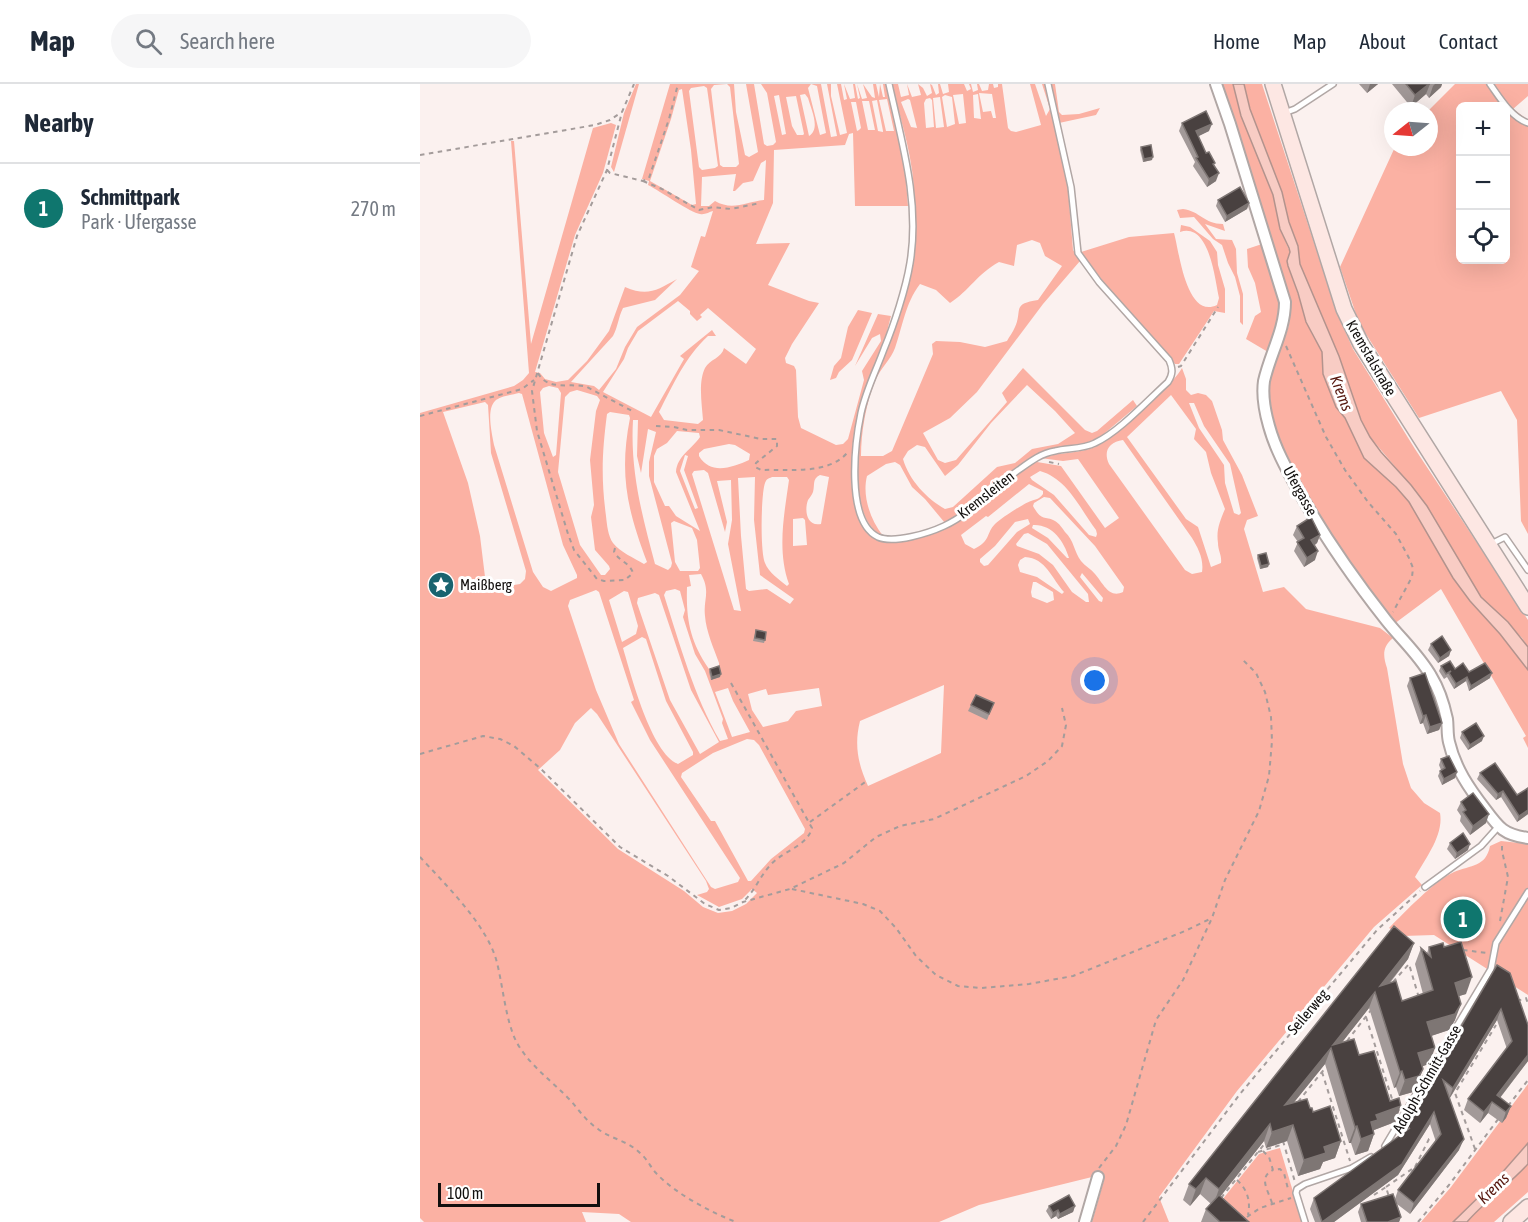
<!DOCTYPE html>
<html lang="en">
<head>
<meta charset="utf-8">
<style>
	:root { --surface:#fff; --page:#f6f6f7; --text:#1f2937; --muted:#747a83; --line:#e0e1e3; --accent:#0f766e }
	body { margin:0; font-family:"Asap Condensed",sans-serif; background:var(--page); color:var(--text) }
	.controls { position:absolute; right:18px; top:18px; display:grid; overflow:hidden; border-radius:9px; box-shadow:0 6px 24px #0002 }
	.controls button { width:54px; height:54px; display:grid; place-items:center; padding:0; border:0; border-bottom:2px solid var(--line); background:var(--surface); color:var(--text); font:30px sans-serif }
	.compass { position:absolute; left:964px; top:18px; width:54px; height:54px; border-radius:50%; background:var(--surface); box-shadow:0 6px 24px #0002; rotate:253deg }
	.scale { position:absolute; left:18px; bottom:15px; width:162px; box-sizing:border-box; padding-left:6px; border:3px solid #120f0e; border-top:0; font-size:16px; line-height:21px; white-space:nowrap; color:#120f0e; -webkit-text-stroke:4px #fff; paint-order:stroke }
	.you { position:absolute; left:675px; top:597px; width:21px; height:21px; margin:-15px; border:4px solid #fff; border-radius:50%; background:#1a73e8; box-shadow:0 0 0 9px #1a73e833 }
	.badge { display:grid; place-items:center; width:39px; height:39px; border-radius:50%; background:var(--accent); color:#fff; font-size:20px; font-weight:700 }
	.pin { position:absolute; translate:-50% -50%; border:3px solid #fff; box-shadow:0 2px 6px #0006 }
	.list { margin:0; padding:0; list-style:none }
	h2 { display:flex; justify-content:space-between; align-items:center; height:78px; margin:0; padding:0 24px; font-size:26px }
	h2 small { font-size:20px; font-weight:400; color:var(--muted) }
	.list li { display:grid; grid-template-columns:39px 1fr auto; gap:18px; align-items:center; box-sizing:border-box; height:90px; padding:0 24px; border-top:2px solid var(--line) }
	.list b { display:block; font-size:22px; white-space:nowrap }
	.list p { margin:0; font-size:20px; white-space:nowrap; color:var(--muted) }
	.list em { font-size:20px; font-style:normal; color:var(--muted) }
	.icon { flex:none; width:33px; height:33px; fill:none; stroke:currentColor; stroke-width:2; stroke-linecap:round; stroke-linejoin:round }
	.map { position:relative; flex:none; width:1108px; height:1138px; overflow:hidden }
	header { display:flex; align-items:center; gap:36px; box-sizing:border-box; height:84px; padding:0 30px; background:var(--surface); border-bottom:2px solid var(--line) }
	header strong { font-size:28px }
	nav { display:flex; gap:33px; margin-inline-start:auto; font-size:21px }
	.search { width:420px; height:54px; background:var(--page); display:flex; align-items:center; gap:15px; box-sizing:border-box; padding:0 21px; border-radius:33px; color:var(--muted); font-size:22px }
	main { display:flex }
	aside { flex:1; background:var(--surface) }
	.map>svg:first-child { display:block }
	.green { fill:#fbb1a3; fill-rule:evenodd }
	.water { fill:#f8ccc4; stroke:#b3938d; stroke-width:1.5 }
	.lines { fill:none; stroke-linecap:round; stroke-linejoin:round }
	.service-casing { stroke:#b1a7a5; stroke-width:8 }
	.minor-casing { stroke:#b1a7a5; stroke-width:14 }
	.secondary-casing { stroke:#b1a7a5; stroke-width:18 }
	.path { stroke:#a49c9b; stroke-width:2; stroke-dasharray:4.5 4.5; stroke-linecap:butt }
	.service { stroke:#fff; stroke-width:5 }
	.minor { stroke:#fff; stroke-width:10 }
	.secondary { stroke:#fde7e3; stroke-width:15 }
	.wall { fill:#a29998 }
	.shaded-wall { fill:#7e7674 }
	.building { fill:#494140; stroke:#7e7674; stroke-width:1.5 }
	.labels { text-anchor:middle; stroke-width:6; stroke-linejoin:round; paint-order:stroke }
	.street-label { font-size:15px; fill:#120f0e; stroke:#fff }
	.poi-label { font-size:15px; fill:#120f0e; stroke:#fff; text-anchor:start }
	.water-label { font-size:16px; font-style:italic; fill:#56170e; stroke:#fff }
</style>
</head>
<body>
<header>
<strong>Map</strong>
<div class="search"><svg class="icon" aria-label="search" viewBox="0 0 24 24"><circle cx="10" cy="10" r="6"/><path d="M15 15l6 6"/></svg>Search here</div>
<nav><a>Home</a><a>Map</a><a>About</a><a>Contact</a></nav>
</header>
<main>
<aside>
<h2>Nearby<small></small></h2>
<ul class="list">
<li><span class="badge">1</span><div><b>Schmittpark</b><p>Park · Ufergasse</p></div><em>270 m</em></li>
</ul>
</aside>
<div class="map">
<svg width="1108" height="1138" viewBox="0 0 1108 1138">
	<rect width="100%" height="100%" fill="#fbf1ef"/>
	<!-- green -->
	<g class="green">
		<path d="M 216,0 L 219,0 L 194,88 L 191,83 L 204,29 Z"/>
		<path d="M 250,0 L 314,0 L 316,28 L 325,71 L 329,73 L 338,68 L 326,0 L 334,0 L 344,60 L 347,62 L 353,61 L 356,58 L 347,9 L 341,0 L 401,0 L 411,53 L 417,52 L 407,0 L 411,0 L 411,12 L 420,51 L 427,49 L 417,0 L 421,0 L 424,16 L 427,15 L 424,0 L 430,15 L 435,14 L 433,0 L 435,0 L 438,15 L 440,14 L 437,0 L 442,15 L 447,14 L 443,0 L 452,13 L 455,14 L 453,0 L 456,0 L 459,13 L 460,0 L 463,13 L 465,13 L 463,0 L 467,0 L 485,84 L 488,122 L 435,122 L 433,49 L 429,50 L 425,61 L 354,66 L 353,119 L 336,160 L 370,159 L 348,201 L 389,217 L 399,219 L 372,260 L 365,274 L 366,279 L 374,282 L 376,286 L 378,333 L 381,344 L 416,361 L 423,360 L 428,355 L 444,296 L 442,287 L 461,257 L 460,250 L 452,254 L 435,282 L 458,230 L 471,232 C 468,243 466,253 462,263 C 454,285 444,304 438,328 C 431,358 421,441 458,456 C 473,463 509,452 525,445 C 538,439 550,428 562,419 C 578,405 595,392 612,379 L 617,378 L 641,382 L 685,444 L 699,434 L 658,375 L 643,377 L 620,374 C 637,368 658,370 675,363 C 694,355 752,302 762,284 L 766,295 L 766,306 L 771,311 L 778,309 L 786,311 L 792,317 L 802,346 L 803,356 L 822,391 L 838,432 L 827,436 L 824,445 L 843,508 L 864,503 L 886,525 L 960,544 L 973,554 C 962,563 963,572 967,584 L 983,680 L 991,704 L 1004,719 L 1020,729 C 1024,751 1005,775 995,793 L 1002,801 L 954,843 L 923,880 L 817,1007 L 739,1113 L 749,1138 L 672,1138 L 684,1096 L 672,1093 L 559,1121 L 519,1138 L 211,1138 L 199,1130 L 162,1128 L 166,1138 L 4,1138 L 0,1134 L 0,329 L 94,302 L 103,296 L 109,289 L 91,57 L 94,57 L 111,260 L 173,44 L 191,39 L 196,41 L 183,89 L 155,151 L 115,288 L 120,289 L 125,295 L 136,298 L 148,296 L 167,277 L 189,247 L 205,203 C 228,213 237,206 257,195 L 235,216 L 203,224 C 198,234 198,243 193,252 L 151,298 L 174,302 L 179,306 L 196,285 L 205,263 L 217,243 L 260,211 L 279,187 L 271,183 L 281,152 L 285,153 L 293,127 C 289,128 285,131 280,130 C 271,129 240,107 228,101 L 229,97 L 222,95 ZM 307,0 L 310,3 L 319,80 L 316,83 L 303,83 L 300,81 L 291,5 L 294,1 ZM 391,0 L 397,2 L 406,49 L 400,51 L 388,4 ZM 284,2 L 287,4 L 298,82 L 295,84 L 282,86 L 279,83 L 269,7 L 271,4 ZM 262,5 L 271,66 L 276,120 L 272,121 L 230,97 L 251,35 L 259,6 ZM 385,10 L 388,14 C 391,25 401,45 389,52 L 380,11 ZM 359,11 L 366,50 L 362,51 L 354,12 ZM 376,12 L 384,50 L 383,51 L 377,51 L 372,42 L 366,13 ZM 467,15 L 474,47 L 466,47 L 459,16 ZM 457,16 L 463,47 L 463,48 L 458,47 L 452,17 ZM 442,17 L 449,17 L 455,46 L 448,46 ZM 431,18 L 436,18 L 441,44 L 439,46 L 437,47 ZM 346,76 L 344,116 C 326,118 312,127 295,117 L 289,122 L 281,122 L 282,93 L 316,90 L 313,107 L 315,107 L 323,99 L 333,97 L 341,79 ZM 258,217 L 270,227 L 270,230 L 277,237 L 282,233 L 280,231 L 288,224 L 336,265 L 326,280 L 304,264 C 302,274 290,275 285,284 C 278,298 282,321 283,336 L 278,340 L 244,336 L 239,328 C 253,301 265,273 288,252 L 296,252 L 292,246 L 260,272 L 264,275 L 231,333 L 183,308 L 204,275 L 208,264 L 218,247 ZM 129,302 L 138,304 L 141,309 L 136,371 L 133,373 L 124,349 L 120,308 L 123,304 ZM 157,306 L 177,312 L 180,316 L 176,327 L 170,376 L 174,421 L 171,433 L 175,466 L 189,482 L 190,485 L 185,491 L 181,491 L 160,461 L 138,388 L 145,313 L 150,308 ZM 99,309 L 102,310 L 143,461 L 157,491 L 157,494 L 131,507 L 123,503 L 113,488 L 74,361 C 72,350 66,326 75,317 C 80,312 92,311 99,309 ZM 751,311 L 776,345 L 774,355 L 786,368 L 791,389 L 805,425 C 800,437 796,446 798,459 C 798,467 802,471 801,479 L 791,483 L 778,443 L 766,435 L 707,353 ZM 65,318 L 68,321 L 71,369 L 106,487 L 105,495 L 100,500 L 71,505 L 66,501 L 60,452 L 48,399 L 23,328 ZM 769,319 L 774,319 L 784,342 L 810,380 L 821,429 L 819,431 L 814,429 L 805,399 L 804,381 L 779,344 ZM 190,328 L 209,331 L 210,334 C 199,390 207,425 227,478 L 224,480 C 214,474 200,468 193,459 C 188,452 187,441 186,432 C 181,394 182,369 187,330 ZM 213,336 L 218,336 L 217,372 L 221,389 L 228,345 L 236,348 L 229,378 L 229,392 L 252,479 L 251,483 L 248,486 L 235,480 C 222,431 210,387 213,336 ZM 257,347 L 279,349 L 280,353 C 272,365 257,372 256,388 L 280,447 L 256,432 L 249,422 L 245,422 L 234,398 L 234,372 L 237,365 L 247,359 ZM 703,356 L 772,454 C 778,464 784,475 782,488 L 772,490 L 765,486 L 689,380 C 683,367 689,358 703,356 ZM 309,360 L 315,361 L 330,370 L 329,376 C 313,383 291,392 279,372 L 279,369 L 284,365 ZM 265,371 L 268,372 L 264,386 L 278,424 L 275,425 L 260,387 ZM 284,386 L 288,389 L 305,448 L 307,438 L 297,397 L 311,396 L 312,436 L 308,460 L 321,527 L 314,526 L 272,390 L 274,387 ZM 620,387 C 648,395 660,425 676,446 L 677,450 L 676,453 L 669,451 L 634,411 L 612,396 L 610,393 ZM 400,391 L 409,393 L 401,440 C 387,443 384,427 388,416 C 390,413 392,411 393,408 C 395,400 392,395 400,391 ZM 335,393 L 334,436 L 340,491 L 374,515 L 370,520 L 347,505 L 329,507 L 326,505 L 321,452 L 318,394 ZM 352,393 L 367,393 L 369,396 C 364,431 357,467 369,500 L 367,502 C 360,496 348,488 345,479 C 340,468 341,410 345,399 C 347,394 348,395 352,393 ZM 609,400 L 623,407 L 623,410 C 619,415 617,415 611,417 C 603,420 581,434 575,440 C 566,449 571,457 554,465 L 545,460 L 541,451 L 566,432 L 568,433 ZM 624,413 L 630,414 L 675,462 L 704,503 L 703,508 C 689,515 683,499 675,490 C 671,485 665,482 661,477 C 654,468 654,456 645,448 C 643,445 639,439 635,437 C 624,431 622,438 613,422 L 614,419 ZM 383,434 L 385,436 L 387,461 L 373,462 L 373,435 ZM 608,435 L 610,440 L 597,448 L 568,481 L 564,482 L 560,478 L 560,475 L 575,462 L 595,438 ZM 254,437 L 272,444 L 277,456 L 280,484 L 278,487 L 260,487 L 255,478 L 251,439 ZM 613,441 C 632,440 644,457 649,474 L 647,474 L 628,454 L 612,444 ZM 608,449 L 627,460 L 668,510 L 669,518 L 666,518 L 652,508 L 633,481 L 619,470 L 597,462 L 596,460 L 604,450 ZM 605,473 C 626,474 632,495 644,508 L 642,510 L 617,493 L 600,488 L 598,481 L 600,476 ZM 662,489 L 683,514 L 682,518 L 679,517 L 660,493 ZM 281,490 C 291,508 283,515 285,532 C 286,547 294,565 299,579 L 299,582 L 289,585 C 270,557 266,536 267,503 L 271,502 L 269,491 ZM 613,498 L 616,498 L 633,508 L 634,516 L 627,519 L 612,513 L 611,508 ZM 255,505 L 260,507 L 265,526 L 263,533 L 275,570 L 285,587 L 303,635 L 302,639 L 308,655 L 300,657 C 274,612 260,561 244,511 L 246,507 ZM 176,506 L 179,508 L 214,616 L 211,618 L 230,656 L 320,794 L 318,798 L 295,805 L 291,803 L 199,660 L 176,606 L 148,522 L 150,516 ZM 204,507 L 208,508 L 218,542 L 216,550 L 202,558 L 189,516 ZM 235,509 L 239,511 L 271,606 L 299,658 L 280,670 L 250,616 L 217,519 L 218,514 ZM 222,553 L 226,555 L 246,617 L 273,668 L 273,671 L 258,680 C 231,669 211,591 203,564 ZM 524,601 L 521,669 L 448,702 C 438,680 434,661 440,637 ZM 308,604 L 313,617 L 330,648 L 312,653 L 295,608 ZM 399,604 L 402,622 L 376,627 L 368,637 L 343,643 L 332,626 L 328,610 L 346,605 L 348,611 ZM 171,624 L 177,630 L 286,797 L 289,805 L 287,808 L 277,811 L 299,823 L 322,815 L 332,805 L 337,809 L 326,820 L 312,827 L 298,829 L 283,823 L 264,807 L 198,765 L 118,686 L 140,666 L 155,639 ZM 327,655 L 334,656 L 339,661 L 385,745 L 384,749 L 351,775 L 331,797 L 328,797 L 295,737 L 291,737 L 261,693 L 262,689 L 293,669 Z"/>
		<path d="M 471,0 L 478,0 L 481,13 L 489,11 L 487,0 L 492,13 L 501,11 L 498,0 L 503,4 L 507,12 L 512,9 L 510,0 L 512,1 L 516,11 L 519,9 L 518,0 L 520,0 L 523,10 L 529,8 L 528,0 L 544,0 L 547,7 L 551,5 L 549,0 L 551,0 L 553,8 L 558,6 L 557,0 L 559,0 L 562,7 L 568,6 L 569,0 L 573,0 L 574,4 L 578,3 L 578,0 L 582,0 L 588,44 L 591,47 L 596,48 L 621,41 L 610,0 L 615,0 L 626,32 L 630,25 L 622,0 L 625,0 L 648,104 L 653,166 L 660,177 L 623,220 L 557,308 L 530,334 L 503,349 L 518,376 L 525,379 L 536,376 L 587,318 L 582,309 L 603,284 L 665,346 L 672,349 L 677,347 L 713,316 L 717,322 L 679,354 L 663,360 L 633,364 L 612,373 L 535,433 L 525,439 L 505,415 L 492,403 L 480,381 L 475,378 L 466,380 L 447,392 C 442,412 450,435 463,452 C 428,437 437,358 444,328 C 449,305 460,286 467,264 C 475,243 481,220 487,199 C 493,178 493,152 494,130 C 497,86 483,42 471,0 ZM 559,9 L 572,10 L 576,34 L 573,34 L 571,27 L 563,28 ZM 543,10 L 546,39 L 539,40 L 533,11 ZM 558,10 L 561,35 L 554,34 L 553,11 ZM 525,11 L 532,13 L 535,40 L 527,43 L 522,13 ZM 520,13 L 524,43 L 516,44 L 513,14 ZM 510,14 L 512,16 L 514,43 L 506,44 L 504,19 L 506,15 ZM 488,15 L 490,16 L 497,44 L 491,43 L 481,18 ZM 612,156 L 620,159 L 625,172 L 642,182 L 618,216 C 591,220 603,226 595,243 C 593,248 589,253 587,257 L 565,263 L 540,258 L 516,257 L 512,260 L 513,270 L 472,367 L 463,372 L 441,372 C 441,348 446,318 456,295 C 461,284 471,275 475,264 C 483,241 485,220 500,200 L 516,206 L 530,219 C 550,206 557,190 579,178 L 594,182 L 597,161 ZM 607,301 L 635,327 L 655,349 L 638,360 L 612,365 L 595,379 L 577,383 L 533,423 L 525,425 C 507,415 489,396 483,375 L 488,367 L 497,361 L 505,363 L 525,392 L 538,381 L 571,339 Z"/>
		<path d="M 631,0 L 635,0 L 639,28 L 642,31 L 659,30 L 680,24 L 676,31 L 639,39 Z"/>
		<path d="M 802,0 L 813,0 L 821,32 L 853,111 L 860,145 L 870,168 L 868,182 L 892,250 L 902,268 L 903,290 L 916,323 L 925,334 L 944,374 L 977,403 L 989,418 L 1033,494 L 1050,517 L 1080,550 L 1108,586 L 1108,664 L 1103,654 L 1106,652 L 1021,505 L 974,540 C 932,483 845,374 849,301 C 850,274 873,252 870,223 C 867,198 855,168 848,144 C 833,96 818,48 802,0 Z"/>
		<path d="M 824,0 L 842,0 L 917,229 L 933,265 L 995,365 L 1108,536 L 1108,563 L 1102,554 L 1061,513 L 1050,496 L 1016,438 L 977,385 L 950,353 L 941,336 L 919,272 L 880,180 L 878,162 L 869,138 L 862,108 L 830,25 Z"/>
		<path d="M 1035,0 L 1108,0 L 1108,12 L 1093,25 L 1108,36 L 1108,450 L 1101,437 L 1097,336 L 1081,307 L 999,334 L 939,239 L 920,183 L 975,63 L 1009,63 L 1008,27 ZM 1040,22 L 1086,22 L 1086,176 L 1040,176 Z"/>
		<path d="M 763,125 C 780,127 784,140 803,140 L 805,147 L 785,140 L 796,155 L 812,156 L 816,165 L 817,189 L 823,210 L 823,241 L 820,238 L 820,212 L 815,193 L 808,179 L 802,161 L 793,155 L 774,133 L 760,134 L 757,126 Z"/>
		<path d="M 761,141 L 770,143 L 790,157 L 797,168 L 798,181 L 805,205 L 805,229 L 794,227 L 759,280 L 755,280 L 682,196 L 661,168 L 709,153 L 754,149 C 759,166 766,236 797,221 L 799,214 C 795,197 790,138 760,148 Z"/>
		<path d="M 842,160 L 860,219 L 860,230 L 848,268 L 826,255 L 835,232 L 841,228 L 835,199 L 828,183 L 827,165 Z"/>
		<path d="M 438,226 L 452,229 L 432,276 L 419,288 L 416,294 L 410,296 L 414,282 L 421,274 L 428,243 Z"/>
		<path d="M 1081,757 L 1108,760 L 1108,911 L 1014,851 L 983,852 L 969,844 C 985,828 1014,797 1034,788 C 1051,781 1066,783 1070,762 Z"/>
		<path d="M 1108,1000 L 1108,1059 L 1073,1099 L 1033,1138 L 1001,1138 L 1031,1103 Z"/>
		<path d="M 860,1064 L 882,1138 L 821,1138 L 802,1116 L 839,1070 Z"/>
		<path d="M 1108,1080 L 1108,1108 L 1074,1138 L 1047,1138 C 1065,1117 1089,1101 1108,1080 Z"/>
	</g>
	<!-- water -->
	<g class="water">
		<path d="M 813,0 L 824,0 L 830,25 L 862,108 L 869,138 L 878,162 L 880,180 L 919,272 L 941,336 L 950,353 L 961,368 L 991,401 L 1007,422 L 1061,513 L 1088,538 L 1108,563 L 1108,586 L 1080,550 L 1050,517 L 1033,494 L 989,418 L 976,403 L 944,374 L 925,334 L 916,323 L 903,290 L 902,268 L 886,238 L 878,209 L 868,182 L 867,177 L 870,168 L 869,164 L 860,145 L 853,111 L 821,32 Z"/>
		<path d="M 1108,1059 L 1108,1080 C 1089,1101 1065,1117 1047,1138 L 1033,1138 L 1073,1099 Z"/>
	</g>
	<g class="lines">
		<defs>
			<g id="service">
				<path d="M 469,0 C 482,59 500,118 490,179 C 486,204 474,241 464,265 C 456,287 446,306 441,329 C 435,358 425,437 458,453 C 474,460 509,449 524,442 C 551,430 575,402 600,385 C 611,377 622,369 635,367 C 649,364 663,365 675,359 C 699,348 728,316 748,298 C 753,290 753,285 749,276 L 679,198 L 658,169 L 651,103 L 628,0"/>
				<path d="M 1070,0 C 1080,14 1091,33 1108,39"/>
				<path d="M 864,29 L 875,25 L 913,0"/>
				<path d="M 1069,461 L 1085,453 L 1108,486"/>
				<path d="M 1005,803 L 1061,762 L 1078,743"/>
				<path d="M 965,1062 L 1071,885 L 1076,859 L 1108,808"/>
				<path d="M 885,1138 L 876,1109 L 877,1105 L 885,1100 L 932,1084 L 951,1073"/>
			</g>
			<g id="minor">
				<path d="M 796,0 L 810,40 L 865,218 C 865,246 850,270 844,297 C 842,311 845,328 849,342 C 855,364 866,384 877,404 C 903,451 933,494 966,536 C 981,555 999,571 1011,592 C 1019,605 1024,621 1027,635 C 1028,642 1027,650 1029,658 C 1035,684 1049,704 1065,725 C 1079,744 1084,751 1108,754"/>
				<path d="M 665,1138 L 678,1093"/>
			</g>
			<g id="secondary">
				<path d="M 853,0 L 924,225 L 941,260 L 1108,523"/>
				<path d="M 1091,1138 L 1108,1123"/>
			</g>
		</defs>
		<!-- service casing -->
		<use href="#service" class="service-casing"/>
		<!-- minor casing -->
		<use href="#minor" class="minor-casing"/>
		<!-- secondary casing -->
		<use href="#secondary" class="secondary-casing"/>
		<!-- path -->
		<g class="path">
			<path d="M 0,71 L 175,41 L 190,36 L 202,28"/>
			<path d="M 187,86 L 190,89 L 223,97 L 229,94 L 249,35 L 258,0"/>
			<path d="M 223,97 L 242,105 L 279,126 L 293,123 L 311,125 L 340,119"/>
			<path d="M 866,262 L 906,353 L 925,386 L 948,418 L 976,450 L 989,474 L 993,484 L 992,493 L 973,528"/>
			<path d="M 758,283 L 761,282 L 798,223"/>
			<path d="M 118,289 C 128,308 151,298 167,303 L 214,328"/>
			<path d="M 0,332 L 102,305 L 114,296"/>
			<path d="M 236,342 L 254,343 L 267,346 L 299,346 L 341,355 L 357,355 L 357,362 L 336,379 L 335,383 L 341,386 C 369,385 408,391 427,369"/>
			<path d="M 629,378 L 639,380"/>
			<path d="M 195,464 L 194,468 C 199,477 210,479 213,489 L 205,496 L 184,497 L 177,495 L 154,466 L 148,450 L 117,347 L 112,307 L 157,152 L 187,86 L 202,28 L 214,0"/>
			<path d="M 311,599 L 392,744 C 388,760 368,766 357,775 C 343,785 337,804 325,816"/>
			<path d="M 0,670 L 63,652 L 80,655 L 94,662 L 121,685 L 200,763 L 248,792 L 285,820 L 299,826 L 311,824 L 323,818 L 370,805 L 424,779 L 456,753 L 480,742 L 514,735 L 606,692 L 628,677 L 642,662 L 646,641 L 642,624"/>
			<path d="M 390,738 L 448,696"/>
			<path d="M 0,773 C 25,800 65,839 76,875 C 83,900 85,936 97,959 C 111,983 131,996 150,1016 C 159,1026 166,1037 178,1045 C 191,1055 209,1057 221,1070 C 227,1075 230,1082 235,1088 C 254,1109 290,1128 316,1138"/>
			<path d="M 372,805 L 443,820 L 460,827 L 476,844 L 496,872 L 516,891 L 538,902 L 562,904 L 609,900 L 653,892 L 765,847 L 792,834"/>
			<path d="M 1080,837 L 1088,793 L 1082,767 L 1082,758"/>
			<path d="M 1043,866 L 1067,869"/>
			<path d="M 973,898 L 989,880 L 999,914"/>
			<path d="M 1097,917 L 1106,914 L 1108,920"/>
			<path d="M 946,933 L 973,1018"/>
			<path d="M 927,957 L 951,926"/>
			<path d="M 902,988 L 930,1077"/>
			<path d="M 878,1018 L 906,983"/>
			<path d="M 1088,1022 L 1108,996"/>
			<path d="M 863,1057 L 875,1098"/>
			<path d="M 1055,1065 L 1035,1009 L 1076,941"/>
			<path d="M 843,1067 L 849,1073 L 853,1086 L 860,1085 L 864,1089 L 868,1105"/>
			<path d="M 838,1068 L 864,1060"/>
			<path d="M 995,1083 L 1009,1055 L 1012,1054"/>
			<path d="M 679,1084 L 696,1062 L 706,1041 L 736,936 L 763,896 L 792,834 L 805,796 L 839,727 L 849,692 L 852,657 L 851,633 L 845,608 L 836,589 L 822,575"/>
			<path d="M 817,1096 C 827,1105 831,1117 828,1131"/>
			<path d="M 966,1103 L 995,1083 L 997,1085"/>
			<path d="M 954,1111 L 966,1103 L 969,1113"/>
			<path d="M 801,1114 L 846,1058"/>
			<path d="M 852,1119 C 848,1106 838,1093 853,1086"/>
			<path d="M 827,1133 L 840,1124 L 871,1114"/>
			<path d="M 723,1138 L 820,1010 L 957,846 L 1000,807"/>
			<path d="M 998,1138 L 1029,1101 L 1079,1034"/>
		</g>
		<!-- service -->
		<use href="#service" class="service"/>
		<!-- minor -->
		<use href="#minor" class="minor"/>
		<!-- secondary -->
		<use href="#secondary" class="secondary"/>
	</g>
	<!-- wall -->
	<g class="wall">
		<path d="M 939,0 L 958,0 L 947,9 Z"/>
		<path d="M 972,0 L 1022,0 L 1021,3 L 1009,14 L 1006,10 L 991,23 Z"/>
		<path d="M 762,39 L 789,47 L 778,52 L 786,69 L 795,79 L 794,81 L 796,97 L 787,103 L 773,82 L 775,78 L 759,47 Z"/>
		<path d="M 721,63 L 732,76 L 723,78 L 720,66 Z"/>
		<path d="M 798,116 L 829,119 L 827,125 L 805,138 L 796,122 Z"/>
		<path d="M 877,442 L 900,451 L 897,459 L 895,461 L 895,476 L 884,483 L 874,467 L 878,458 L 873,451 Z"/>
		<path d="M 838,471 L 849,480 L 848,483 L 840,485 L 837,474 Z"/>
		<path d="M 336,546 L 345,556 L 344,559 L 333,557 Z"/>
		<path d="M 1011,560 L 1031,566 L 1029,572 L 1018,579 L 1008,566 Z"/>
		<path d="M 1021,582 L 1035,585 L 1070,594 L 1049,607 L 1046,597 L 1034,605 L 1027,593 L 1024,595 L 1019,587 Z"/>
		<path d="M 290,585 L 300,593 L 291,596 L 289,588 Z"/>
		<path d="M 990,594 L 1022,639 L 1019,646 L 1007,650 L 1003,639 L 1000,640 L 987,602 Z"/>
		<path d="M 574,619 L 567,636 L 548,627 L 551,621 Z"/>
		<path d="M 1042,648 L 1062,657 L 1048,666 L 1040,654 Z"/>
		<path d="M 1021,675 L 1037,688 L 1035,694 L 1022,701 L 1018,692 L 1020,687 L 1021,686 L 1019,681 Z"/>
		<path d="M 1075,679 L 1108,730 L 1097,738 L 1081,713 L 1076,716 L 1057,695 L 1060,689 Z"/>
		<path d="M 1041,718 L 1066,739 L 1050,751 L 1040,737 L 1041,732 L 1037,726 Z"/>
		<path d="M 1030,759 L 1048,766 L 1035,775 L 1027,765 Z"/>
		<path d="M 994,859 L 988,875 L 970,899 L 982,917 L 1003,910 L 995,880 L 1001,864 L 1007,869 L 1009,863 L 1024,863 L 1046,910 L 1039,912 L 1035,936 L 1029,946 L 1011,952 L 1009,980 L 1002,982 L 997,1001 L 993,1008 L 979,1012 L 976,1003 L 974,1004 L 949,924 L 922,958 L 939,971 L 970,1017 L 981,1022 L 975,1038 L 954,1046 L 954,1050 L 948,1067 L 935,1071 L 931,1059 L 929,1059 L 905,980 L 874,1018 L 890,1024 L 921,1057 L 915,1074 L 903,1078 L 900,1085 L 878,1092 L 867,1057 L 846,1064 L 844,1057 L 800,1112 L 829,1138 L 781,1138 L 786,1125 L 791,1120 L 780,1110 L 770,1122 L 763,1116 L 769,1100 Z"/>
		<path d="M 1077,881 L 1108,941 L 1108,977 L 1080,1014 L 1091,1022 L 1086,1034 L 1082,1039 L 1068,1029 L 1060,1039 L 1044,1026 L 1048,1015 L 1087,965 L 1077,936 L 1030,1014 L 1039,1066 L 990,1130 L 977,1120 L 981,1133 L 979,1138 L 941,1138 L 938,1128 L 941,1120 L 975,1115 L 978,1106 L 1016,1058 L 1010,1040 L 978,1091 L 914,1138 L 895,1138 L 890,1125 L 894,1114 L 978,1053 L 980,1047 Z"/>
		<path d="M 629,1122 L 655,1122 L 653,1128 L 638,1135 L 636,1132 L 631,1135 L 626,1127 Z"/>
	</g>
	<!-- shaded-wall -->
	<g class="shaded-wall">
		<path d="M 950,0 L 958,0 L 947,9 Z"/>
		<path d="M 1009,0 L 1010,0 L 1006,10 L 991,23 L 995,11 Z"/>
		<path d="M 1015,0 L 1022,0 L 1021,3 L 1009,14 L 1013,2 Z"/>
		<path d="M 792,40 L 789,47 L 773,55 L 776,47 Z"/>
		<path d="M 733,73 L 732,76 L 723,78 L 724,75 Z"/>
		<path d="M 799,89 L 796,97 L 787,103 L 789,95 Z"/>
		<path d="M 829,119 L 827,125 L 805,138 L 807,132 Z"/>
		<path d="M 900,451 L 897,459 L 888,465 L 891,456 Z"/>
		<path d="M 898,467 L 895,476 L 884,483 L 887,474 Z"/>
		<path d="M 849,480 L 848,483 L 840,485 L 841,482 Z"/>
		<path d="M 1031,566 L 1029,572 L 1018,579 L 1020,574 Z"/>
		<path d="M 1072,589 L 1070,594 L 1049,607 L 1051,602 Z"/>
		<path d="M 301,590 L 300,593 L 291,596 L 292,593 Z"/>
		<path d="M 1047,593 L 1046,597 L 1034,605 L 1036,600 Z"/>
		<path d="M 1006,631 L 1003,639 L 1000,640 L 1003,632 Z"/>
		<path d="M 1022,639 L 1019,646 L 1007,650 L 1010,643 Z"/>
		<path d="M 1064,652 L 1062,657 L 1048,666 L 1050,661 Z"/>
		<path d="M 1037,688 L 1035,694 L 1022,701 L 1024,695 Z"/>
		<path d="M 1083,707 L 1081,713 L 1076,716 L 1078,710 Z"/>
		<path d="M 1108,726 L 1108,730 L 1097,738 L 1099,732 Z"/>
		<path d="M 1069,730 L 1066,739 L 1050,751 L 1053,742 Z"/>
		<path d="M 1050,760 L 1048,766 L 1035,775 L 1037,769 Z"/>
		<path d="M 994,859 L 988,875 L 957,914 L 960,902 Z"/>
		<path d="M 1052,893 L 1046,910 L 1029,915 L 1035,899 Z"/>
		<path d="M 955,908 L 949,924 L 913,970 L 913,961 Z"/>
		<path d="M 1041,920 L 1035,936 L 1029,946 L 1002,955 L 1007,938 Z"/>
		<path d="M 1081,925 L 1077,936 L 1029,1015 L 1033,1004 Z"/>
		<path d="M 911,964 L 905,980 L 859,1037 L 865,1021 Z"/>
		<path d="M 1015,964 L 1009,980 L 992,986 L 998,969 Z"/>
		<path d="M 1108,971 L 1108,977 L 1075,1020 L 1077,1011 Z"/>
		<path d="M 1003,985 L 997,1001 L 993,1008 L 979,1012 L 985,996 Z"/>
		<path d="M 982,987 L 976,1003 L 974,1004 L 980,988 Z"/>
		<path d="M 1072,1018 L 1068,1029 L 1060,1039 L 1064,1028 Z"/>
		<path d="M 981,1022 L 975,1038 L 954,1046 L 952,1051 L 954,1050 L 948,1067 L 935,1071 L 941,1055 L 956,1031 Z"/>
		<path d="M 1091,1022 L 1086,1034 L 1082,1039 L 1086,1028 Z"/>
		<path d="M 1014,1028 L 1010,1040 L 978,1091 L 914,1138 L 903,1138 Z"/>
		<path d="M 850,1040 L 844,1057 L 793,1122 L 799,1105 Z"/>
		<path d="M 873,1041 L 867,1057 L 846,1064 L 852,1048 Z"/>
		<path d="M 937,1042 L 931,1059 L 929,1059 L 935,1043 Z"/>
		<path d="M 990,1044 L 976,1058 L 980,1047 Z"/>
		<path d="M 1044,1055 L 1039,1066 L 990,1130 L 994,1119 Z"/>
		<path d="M 921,1057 L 915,1074 L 903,1078 L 900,1085 L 878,1092 L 884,1076 L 904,1063 Z"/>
		<path d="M 786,1094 L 780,1110 L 770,1122 L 776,1105 Z"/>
		<path d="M 655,1122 L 653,1128 L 638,1135 L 640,1130 Z"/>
		<path d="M 638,1126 L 636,1132 L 631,1135 L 633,1129 Z"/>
		<path d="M 981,1133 L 979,1138 L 967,1138 Z"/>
	</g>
	<!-- building -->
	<g class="building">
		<path d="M 986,0 L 1009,0 L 995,11 Z"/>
		<path d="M 786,27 L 792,40 L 776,47 L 786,69 L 789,68 L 795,79 L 793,80 L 799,89 L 789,95 L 776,74 L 778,73 L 762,39 Z"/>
		<path d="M 731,61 L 733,73 L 724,75 L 721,63 Z"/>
		<path d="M 820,103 L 829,119 L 807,132 L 798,116 Z"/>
		<path d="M 891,433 L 900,451 L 891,456 L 898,467 L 887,474 L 877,458 L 884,454 L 877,442 Z"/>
		<path d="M 846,469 L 849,480 L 841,482 L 838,471 Z"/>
		<path d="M 336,546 L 346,548 L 345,556 L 335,554 Z"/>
		<path d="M 1022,552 L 1031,566 L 1020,574 L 1011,560 Z"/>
		<path d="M 1030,577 L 1035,585 L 1043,579 L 1049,588 L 1065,579 L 1072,589 L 1051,602 L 1047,593 L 1036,600 L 1029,589 L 1031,587 L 1026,590 L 1021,582 Z"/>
		<path d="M 299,582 L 301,590 L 292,593 L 290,585 Z"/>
		<path d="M 1005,589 L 1022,639 L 1010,643 L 1006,631 L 1003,632 L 990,594 Z"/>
		<path d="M 556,611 L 574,619 L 569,630 L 551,621 Z"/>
		<path d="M 1056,639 L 1064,652 L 1050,661 L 1042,648 Z"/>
		<path d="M 1029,672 L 1037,688 L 1024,695 L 1020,687 L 1025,684 L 1021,675 Z"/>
		<path d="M 1075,679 L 1097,711 L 1108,704 L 1108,726 L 1099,732 L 1083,707 L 1078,710 L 1060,689 Z"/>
		<path d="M 1053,709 L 1069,730 L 1053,742 L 1043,728 L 1046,726 L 1041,718 Z"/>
		<path d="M 1043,749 L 1050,760 L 1037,769 L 1030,759 Z"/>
		<path d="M 974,842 L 994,859 L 960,902 L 976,897 L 982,917 L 1013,906 L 1001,864 L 1011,873 L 1009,863 L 1023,859 L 1024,863 L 1041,858 L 1052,893 L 1035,899 L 1041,920 L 1035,930 L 1007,938 L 1015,964 L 998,969 L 1003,985 L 999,992 L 985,996 L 982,987 L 980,988 L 955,908 L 913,961 L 934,955 L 939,971 L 954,967 L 970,1017 L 979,1014 L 981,1022 L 956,1031 L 958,1036 L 951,1038 L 954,1050 L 941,1055 L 937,1042 L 935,1043 L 911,964 L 865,1021 L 887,1015 L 890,1024 L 892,1024 L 893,1028 L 910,1022 L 921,1057 L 904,1063 L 906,1069 L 884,1076 L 873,1041 L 852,1048 L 850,1040 L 799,1105 L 786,1094 L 776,1105 L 769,1100 Z"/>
		<path d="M 1077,881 L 1090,889 L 1108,941 L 1108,971 L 1077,1011 L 1091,1022 L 1086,1028 L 1072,1018 L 1064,1028 L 1048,1015 L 1092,957 L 1081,925 L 1033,1004 L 1023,996 L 1044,1055 L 994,1119 L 978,1106 L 1021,1050 L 1014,1028 L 982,1080 L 902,1138 L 894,1114 L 990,1044 L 980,1047 Z"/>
		<path d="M 973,1110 L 981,1133 L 968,1138 L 947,1138 L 941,1120 Z"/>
		<path d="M 649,1111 L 655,1122 L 640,1130 L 638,1126 L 633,1129 L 629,1122 Z"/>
		<path d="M 799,1111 L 829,1138 L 800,1138 L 786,1125 Z"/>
	</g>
	<!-- icons -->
	<defs>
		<symbol id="sight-disc" viewBox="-11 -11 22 22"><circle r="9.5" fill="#18636f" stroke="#fff"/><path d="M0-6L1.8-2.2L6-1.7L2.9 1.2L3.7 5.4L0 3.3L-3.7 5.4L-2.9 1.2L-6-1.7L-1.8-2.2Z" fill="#fff"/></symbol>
	</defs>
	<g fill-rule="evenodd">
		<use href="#sight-disc" x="6" y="486" width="30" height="30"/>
	</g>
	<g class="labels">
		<!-- street labels -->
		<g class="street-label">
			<text transform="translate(951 274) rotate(60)" y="5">Kremstalstraße</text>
			<text transform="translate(880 407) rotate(61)" y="5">Ufergasse</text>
			<text transform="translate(566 411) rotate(-38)" y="5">Kremsleiten</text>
			<text transform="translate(888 928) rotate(-50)" y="5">Seilerweg</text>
			<text transform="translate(1007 995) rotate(-60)" y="5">Adolph-Schmitt-Gasse</text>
		</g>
		<!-- poi labels -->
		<g class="poi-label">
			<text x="40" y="506">Maißberg</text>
		</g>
		<!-- water labels -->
		<g class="water-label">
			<text transform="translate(922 309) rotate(69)" y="6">Krems</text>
			<text transform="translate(1073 1104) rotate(-44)" y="6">Krems</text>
		</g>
	</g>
</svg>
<div class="controls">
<button>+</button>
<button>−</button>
<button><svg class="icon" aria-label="locate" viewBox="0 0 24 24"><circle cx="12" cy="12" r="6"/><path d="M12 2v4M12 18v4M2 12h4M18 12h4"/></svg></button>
</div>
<svg class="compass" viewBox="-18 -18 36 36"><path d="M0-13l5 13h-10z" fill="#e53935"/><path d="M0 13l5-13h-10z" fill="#747a83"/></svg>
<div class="scale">100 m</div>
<div class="you"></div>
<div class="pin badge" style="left:1043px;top:835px">1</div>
</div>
</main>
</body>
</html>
